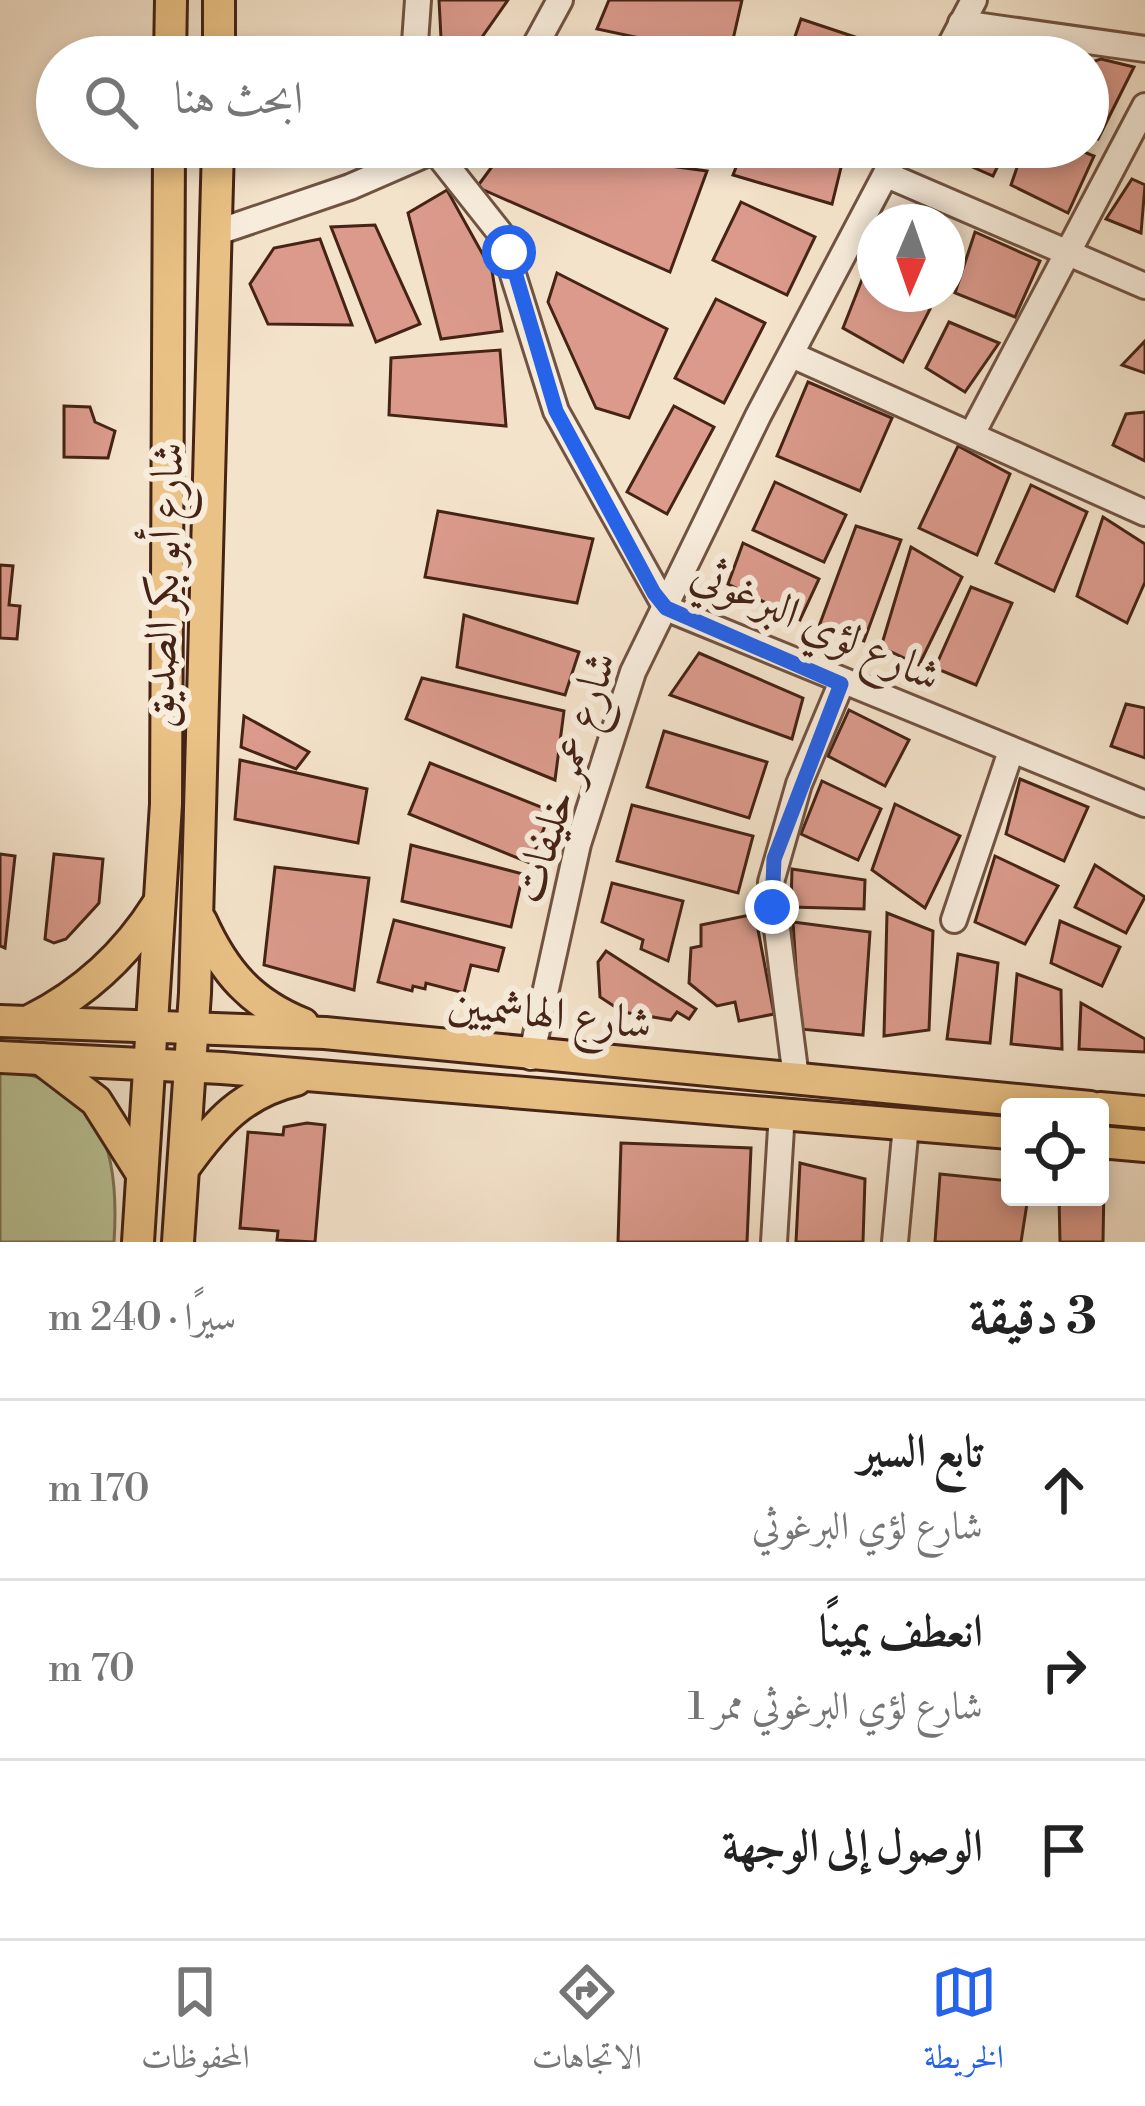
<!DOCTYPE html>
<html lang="ar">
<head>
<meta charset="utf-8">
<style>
	:root { --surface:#fff; --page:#f6f6f6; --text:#222; --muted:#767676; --line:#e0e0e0; --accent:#2563eb }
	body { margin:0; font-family:"Libre Bodoni",Amiri,serif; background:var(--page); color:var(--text); direction:rtl }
	.controls { position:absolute; right:36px; bottom:36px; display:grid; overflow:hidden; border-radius:12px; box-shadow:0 6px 18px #0003 }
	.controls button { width:108px; height:108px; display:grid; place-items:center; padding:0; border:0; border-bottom:3px solid var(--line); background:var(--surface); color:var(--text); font:60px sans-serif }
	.compass { position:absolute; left:857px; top:204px; width:108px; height:108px; border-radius:50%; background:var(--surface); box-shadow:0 6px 18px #0003; rotate:182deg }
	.stop { position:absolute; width:36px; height:36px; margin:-27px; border:9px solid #2563eb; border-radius:50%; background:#fff }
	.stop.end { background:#2563eb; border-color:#fff; box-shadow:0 3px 12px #0008 }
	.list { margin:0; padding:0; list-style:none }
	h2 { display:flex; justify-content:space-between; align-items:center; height:156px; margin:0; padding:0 48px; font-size:51px }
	h2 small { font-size:39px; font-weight:400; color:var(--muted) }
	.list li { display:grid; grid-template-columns:78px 1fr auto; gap:36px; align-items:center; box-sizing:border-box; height:180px; padding:0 48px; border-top:3px solid var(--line) }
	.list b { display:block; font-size:45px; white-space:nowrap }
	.list p { margin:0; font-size:39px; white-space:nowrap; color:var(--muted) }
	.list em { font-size:39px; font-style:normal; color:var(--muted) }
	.icon { flex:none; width:66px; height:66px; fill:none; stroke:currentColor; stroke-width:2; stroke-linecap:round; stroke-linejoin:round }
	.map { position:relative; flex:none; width:1145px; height:1242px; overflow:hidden; direction:ltr }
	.search { position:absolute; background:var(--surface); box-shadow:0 6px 18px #0003; left:36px; right:36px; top:36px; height:132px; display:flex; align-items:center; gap:30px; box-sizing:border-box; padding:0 42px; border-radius:66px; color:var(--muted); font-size:45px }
	.sheet { height:696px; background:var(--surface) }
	nav { display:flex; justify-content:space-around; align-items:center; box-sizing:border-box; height:168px; border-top:3px solid var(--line); background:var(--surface); font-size:33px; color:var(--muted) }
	nav a { display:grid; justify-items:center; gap:6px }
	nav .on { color:var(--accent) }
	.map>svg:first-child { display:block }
	.green { fill:#bac498; stroke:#807456; stroke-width:3 }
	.building { fill:#db9a8c; stroke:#452315; stroke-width:3 }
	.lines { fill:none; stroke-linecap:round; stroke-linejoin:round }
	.minor-casing { stroke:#715342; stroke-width:30 }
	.major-casing { stroke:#452315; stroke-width:36 }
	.minor { stroke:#f8eddd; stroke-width:24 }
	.major { stroke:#eac286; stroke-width:30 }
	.route { stroke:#2563eb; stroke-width:15 }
	.labels { text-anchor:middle; stroke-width:12; stroke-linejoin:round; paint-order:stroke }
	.street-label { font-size:45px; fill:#452315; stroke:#f8eddd }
</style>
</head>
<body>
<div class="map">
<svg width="1145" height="1242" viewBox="0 0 1145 1242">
	<rect width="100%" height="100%" fill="#f4e3cb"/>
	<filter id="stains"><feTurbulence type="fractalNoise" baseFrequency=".00167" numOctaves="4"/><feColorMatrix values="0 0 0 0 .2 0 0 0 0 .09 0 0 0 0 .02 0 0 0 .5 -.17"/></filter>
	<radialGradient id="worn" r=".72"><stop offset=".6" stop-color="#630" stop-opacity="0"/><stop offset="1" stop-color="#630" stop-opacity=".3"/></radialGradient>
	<!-- green -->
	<path class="green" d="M 0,1070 C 103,1080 120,1152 114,1242 L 0,1242 Z"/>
	<!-- building -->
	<g class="building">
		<path d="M 439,0 L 508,0 L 468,57 L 442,57 Z"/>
		<path d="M 609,0 L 742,0 L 729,57 L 597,29 Z"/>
		<path d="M 801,19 L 894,50 L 891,57 L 788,57 Z"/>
		<path d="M 1101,59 L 1134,67 L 1098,139 L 1088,135 L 1088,63 Z"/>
		<path d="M 744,147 L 846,147 L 832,204 L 733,175 Z"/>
		<path d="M 954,147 L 1007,147 L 993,176 L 950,157 Z"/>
		<path d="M 1024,147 L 1072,147 L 1094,156 L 1068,213 L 1011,185 Z"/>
		<path d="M 505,149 L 566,152 L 707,171 L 670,272 L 477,187 Z"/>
		<path d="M 1132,179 L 1145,185 L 1141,233 L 1106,219 Z"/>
		<path d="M 447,190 L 492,271 L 502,331 L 441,339 L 408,213 Z"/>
		<path d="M 741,202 L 815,237 L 787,295 L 713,260 Z"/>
		<path d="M 375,225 L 420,324 L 376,342 L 331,227 Z"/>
		<path d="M 975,232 L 1040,261 L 1015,317 L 955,293 Z"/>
		<path d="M 320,239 L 352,325 L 268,324 L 250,284 L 274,248 Z"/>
		<path d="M 865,272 L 875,278 L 875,294 L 904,294 L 930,309 L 903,362 L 843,328 Z"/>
		<path d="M 557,273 L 667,329 L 629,418 L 596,408 L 548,302 Z"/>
		<path d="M 716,299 L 765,323 L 724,403 L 675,378 Z"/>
		<path d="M 949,322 L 999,343 L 965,392 L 926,368 Z"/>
		<path d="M 1145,341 L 1145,373 L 1122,365 Z"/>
		<path d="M 500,350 L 506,426 L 389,415 L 391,358 Z"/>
		<path d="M 808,382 L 892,418 L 860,491 L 777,456 Z"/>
		<path d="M 64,406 L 90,407 L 95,422 L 115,431 L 108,458 L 64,457 Z"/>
		<path d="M 674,406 L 714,427 L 667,514 L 627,492 Z"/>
		<path d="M 1145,412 L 1145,461 L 1113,445 L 1126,414 Z"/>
		<path d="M 958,446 L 1010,474 L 977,555 L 919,528 Z"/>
		<path d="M 775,482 L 846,515 L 824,562 L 753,530 Z"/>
		<path d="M 1031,485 L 1087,512 L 1054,591 L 996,563 Z"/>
		<path d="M 438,511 L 593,539 L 577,603 L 425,577 Z"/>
		<path d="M 1103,517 L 1145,544 L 1145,582 L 1127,623 L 1077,596 Z"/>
		<path d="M 856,526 L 901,540 L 864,641 L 818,629 Z"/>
		<path d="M 743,543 L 819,579 L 800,620 L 728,584 Z"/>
		<path d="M 911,547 L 962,577 L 919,665 L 881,647 Z"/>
		<path d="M 0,565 L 13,566 L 9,605 L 20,606 L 17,639 L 0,638 Z"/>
		<path d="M 971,587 L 1012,603 L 976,685 L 935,668 Z"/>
		<path d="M 464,615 L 579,652 L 565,695 L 457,667 Z"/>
		<path d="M 699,653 L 803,698 L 792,739 L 670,695 Z"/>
		<path d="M 422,678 L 564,711 L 555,780 L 406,719 Z"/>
		<path d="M 1126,704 L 1145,708 L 1145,758 L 1111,746 Z"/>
		<path d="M 849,710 L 909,740 L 885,786 L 828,756 Z"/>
		<path d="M 244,716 L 309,752 L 296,769 L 241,747 Z"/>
		<path d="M 664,731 L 767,762 L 749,818 L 647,787 Z"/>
		<path d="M 240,760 L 367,789 L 358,843 L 235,819 Z"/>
		<path d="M 430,763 L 551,811 L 530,863 L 409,814 Z"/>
		<path d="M 1020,779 L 1088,807 L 1064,861 L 1006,834 Z"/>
		<path d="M 822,781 L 881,809 L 858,860 L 801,834 Z"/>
		<path d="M 895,804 L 960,836 L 925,908 L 872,870 Z"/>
		<path d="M 632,805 L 753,836 L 738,893 L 617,861 Z"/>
		<path d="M 411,845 L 523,874 L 511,927 L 402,901 Z"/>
		<path d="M 0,854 L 15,856 L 5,948 L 0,946 Z"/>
		<path d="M 54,854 L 103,859 L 99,903 L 66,939 L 54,943 L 45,939 Z"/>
		<path d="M 995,856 L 1058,886 L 1025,944 L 975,922 Z"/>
		<path d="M 1095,865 L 1145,897 L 1126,933 L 1075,907 Z"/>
		<path d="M 275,867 L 369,878 L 354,990 L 264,965 Z"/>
		<path d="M 792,869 L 865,880 L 864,909 L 791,907 Z"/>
		<path d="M 612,883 L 683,901 L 668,961 L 641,949 L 643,940 L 602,922 Z"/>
		<path d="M 887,913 L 933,931 L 929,1030 L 884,1036 Z"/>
		<path d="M 755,914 L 774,1014 L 739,1021 L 735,1002 L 717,1006 L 689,983 L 691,948 L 701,946 L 701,925 Z"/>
		<path d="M 394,920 L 504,948 L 498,971 L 471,965 L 464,993 L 426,983 L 425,989 L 413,986 L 412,991 L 378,982 Z"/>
		<path d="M 1060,921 L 1120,947 L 1102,986 L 1051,963 Z"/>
		<path d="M 793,922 L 870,932 L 863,1035 L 800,1029 Z"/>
		<path d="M 606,951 L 696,1009 L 689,1019 L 677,1012 L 671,1020 L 623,1012 L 600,997 L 598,962 Z"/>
		<path d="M 958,954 L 998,963 L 990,1043 L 947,1039 Z"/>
		<path d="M 1017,974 L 1061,990 L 1062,1049 L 1011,1044 Z"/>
		<path d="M 1081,1003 L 1145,1039 L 1145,1052 L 1079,1049 Z"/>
		<path d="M 307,1123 L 325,1125 L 315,1242 L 277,1240 L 278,1231 L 240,1228 L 248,1132 L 283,1135 L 284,1127 Z"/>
		<path d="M 621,1143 L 751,1148 L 747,1242 L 618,1242 Z"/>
		<path d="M 800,1163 L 865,1179 L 863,1242 L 796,1242 Z"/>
		<path d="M 940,1174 L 1010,1181 L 1010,1197 L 1028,1197 L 1021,1242 L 935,1242 Z"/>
		<path d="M 1100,1184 L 1104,1184 L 1103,1242 L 1060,1242 L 1059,1197 L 1100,1197 Z"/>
	</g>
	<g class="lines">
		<defs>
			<g id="minor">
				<path d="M 961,23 L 1145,49"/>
				<path d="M 414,57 L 418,0"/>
				<path d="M 529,57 L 560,0"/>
				<path d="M 944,57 L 974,0"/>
				<path d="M 435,151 L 500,233 L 556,411 L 666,608 L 1145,804"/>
				<path d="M 887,175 L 1145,286"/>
				<path d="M 218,232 L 350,187 L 442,147"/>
				<path d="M 792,355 L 1145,513"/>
				<path d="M 972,434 L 1145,106"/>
				<path d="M 954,920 L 1011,751"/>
				<path d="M 531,1057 L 578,844 L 633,672 L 758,416 L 900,147"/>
				<path d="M 796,1078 L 771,882 L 799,784 L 841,684"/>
				<path d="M 774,1242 L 782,1112"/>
				<path d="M 895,1242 L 906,1125"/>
			</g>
			<g id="major">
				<path d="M 170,57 L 171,0"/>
				<path d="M 219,57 L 219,0"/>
				<path d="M 201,921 C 224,972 251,1003 303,1024"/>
				<path d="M 31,1020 C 85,993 126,955 158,904"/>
				<path d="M 0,1021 L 325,1033 L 1090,1107"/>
				<path d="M 0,1057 L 222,1068 L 1010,1133"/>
				<path d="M 41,1059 L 96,1101 L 142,1174"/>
				<path d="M 1100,1108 L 1145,1112"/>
				<path d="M 1100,1142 L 1145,1146"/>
				<path d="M 186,1165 C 217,1122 243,1093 296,1080"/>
				<path d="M 138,1242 L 166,804 L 169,147"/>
				<path d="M 178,1242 L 195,993 L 218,147"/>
			</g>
		</defs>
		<!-- minor casing -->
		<use href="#minor" class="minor-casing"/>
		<!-- major casing -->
		<use href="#major" class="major-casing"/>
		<!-- minor -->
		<use href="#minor" class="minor"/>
		<!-- major -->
		<use href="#major" class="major"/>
	</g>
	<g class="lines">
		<!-- route -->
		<path class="route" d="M 509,252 L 556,411 L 654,593 L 666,608 L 841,684 L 774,859 L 772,907"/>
	</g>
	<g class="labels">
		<!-- street labels -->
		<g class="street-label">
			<text transform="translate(162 585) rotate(-88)" y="16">شارع أبو بكر الصديق</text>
			<text transform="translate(817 623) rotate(24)" y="16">شارع لؤي البرغوثي</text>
			<text transform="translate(563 777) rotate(-73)" y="16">شارع عمر خليفات</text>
			<text transform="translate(550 1012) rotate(6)" y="16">شارع الهاشميين</text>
		</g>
	</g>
	<rect width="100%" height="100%" filter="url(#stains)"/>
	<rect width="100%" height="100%" fill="url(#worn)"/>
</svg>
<div class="controls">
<button><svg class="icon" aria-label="locate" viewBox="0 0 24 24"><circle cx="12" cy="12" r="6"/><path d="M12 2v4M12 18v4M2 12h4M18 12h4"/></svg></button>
</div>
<svg class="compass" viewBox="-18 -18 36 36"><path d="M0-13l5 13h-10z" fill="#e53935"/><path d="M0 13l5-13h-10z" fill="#767676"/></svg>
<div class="stop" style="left:509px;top:252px"></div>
<div class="stop end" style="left:772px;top:907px"></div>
<div class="search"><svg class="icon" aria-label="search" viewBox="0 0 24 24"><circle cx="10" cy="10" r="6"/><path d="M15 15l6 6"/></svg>ابحث هنا</div>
</div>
<section class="sheet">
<h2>3 دقيقة<small>سيرًا · 240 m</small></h2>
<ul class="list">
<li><svg class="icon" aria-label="ahead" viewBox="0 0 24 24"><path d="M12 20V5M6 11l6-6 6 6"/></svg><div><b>تابع السير</b><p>شارع لؤي البرغوثي</p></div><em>170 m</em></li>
<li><svg class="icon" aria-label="right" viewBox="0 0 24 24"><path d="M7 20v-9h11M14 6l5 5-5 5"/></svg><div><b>انعطف يمينًا</b><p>شارع لؤي البرغوثي ممر 1</p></div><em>70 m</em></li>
<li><svg class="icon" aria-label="arrive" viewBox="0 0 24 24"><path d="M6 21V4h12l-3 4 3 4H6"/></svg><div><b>الوصول إلى الوجهة</b></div></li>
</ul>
</section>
<nav>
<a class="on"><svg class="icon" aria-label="map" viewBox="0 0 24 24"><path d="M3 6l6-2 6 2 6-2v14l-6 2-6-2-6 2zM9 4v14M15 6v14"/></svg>الخريطة</a>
<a><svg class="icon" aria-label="directions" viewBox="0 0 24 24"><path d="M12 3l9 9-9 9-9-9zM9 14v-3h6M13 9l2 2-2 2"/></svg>الاتجاهات</a>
<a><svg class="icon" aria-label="saved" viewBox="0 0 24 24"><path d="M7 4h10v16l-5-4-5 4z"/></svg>المحفوظات</a>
</nav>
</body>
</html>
